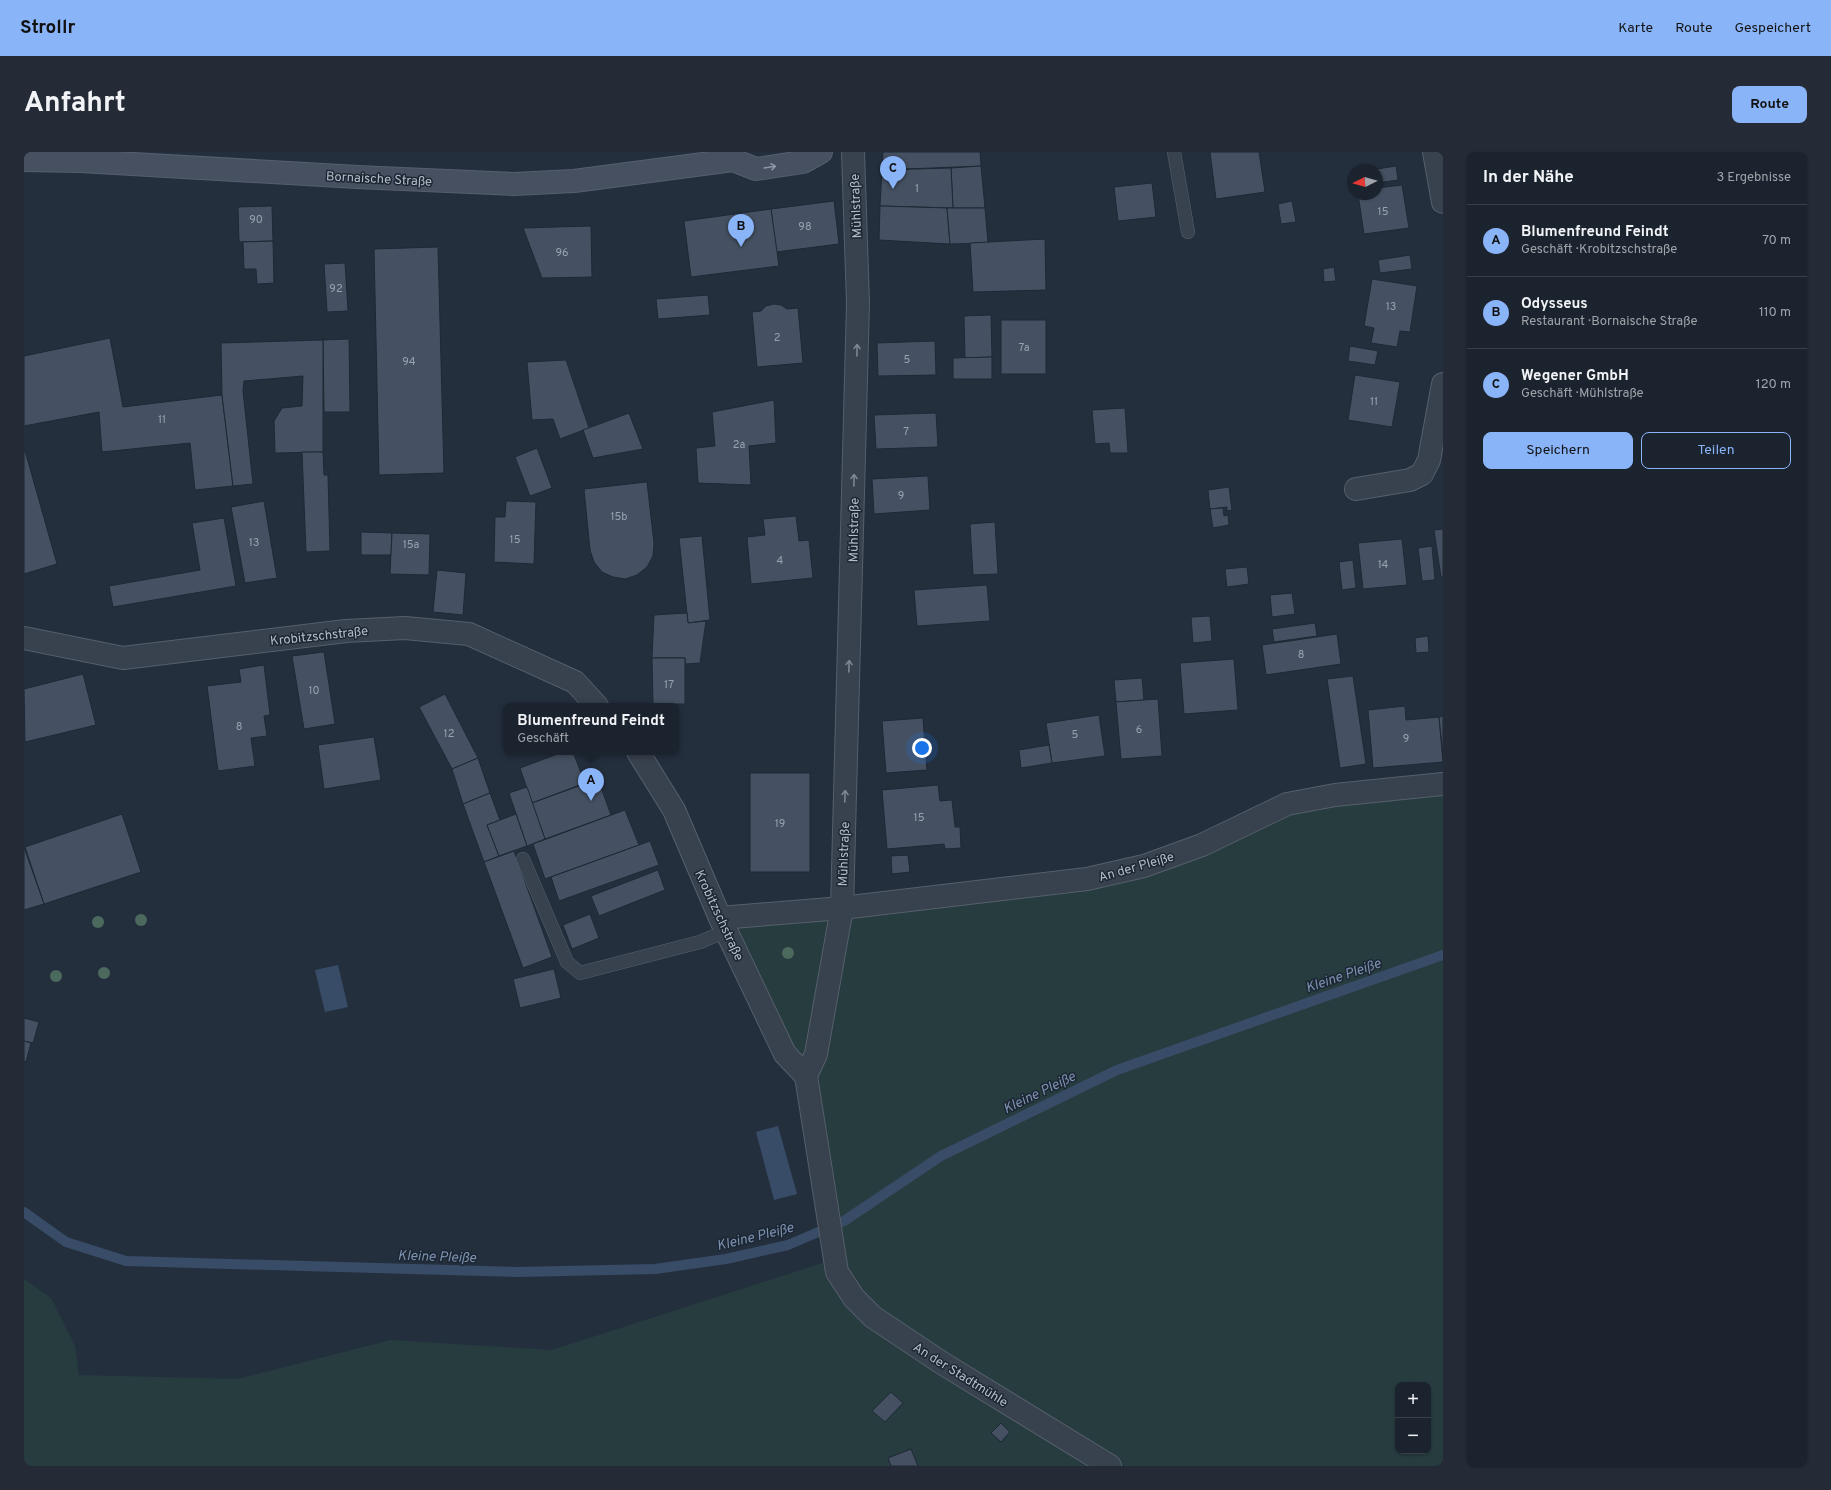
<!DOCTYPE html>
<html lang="de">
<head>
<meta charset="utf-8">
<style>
	:root { --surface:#1b232e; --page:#242b36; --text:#f1f3f6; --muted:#a0a4aa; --line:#39404a; --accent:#8ab4f8 }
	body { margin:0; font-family:Overpass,sans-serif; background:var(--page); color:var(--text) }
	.controls { position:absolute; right:12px; bottom:12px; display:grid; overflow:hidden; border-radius:8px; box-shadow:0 1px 3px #0004 }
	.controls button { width:36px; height:36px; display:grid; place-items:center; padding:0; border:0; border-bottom:1px solid var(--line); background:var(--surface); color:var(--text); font:20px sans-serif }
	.compass { position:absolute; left:1323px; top:12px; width:36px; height:36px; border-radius:50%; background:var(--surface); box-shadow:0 1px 3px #0004; rotate:265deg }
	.you { position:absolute; left:898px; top:596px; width:14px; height:14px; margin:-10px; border:3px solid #fff; border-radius:50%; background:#1a73e8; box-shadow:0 0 0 6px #1a73e833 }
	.badge { display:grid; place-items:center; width:26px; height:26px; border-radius:50%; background:var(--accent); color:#111; font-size:13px; font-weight:700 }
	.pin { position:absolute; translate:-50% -33px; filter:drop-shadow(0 1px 2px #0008) }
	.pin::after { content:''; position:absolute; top:21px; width:14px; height:12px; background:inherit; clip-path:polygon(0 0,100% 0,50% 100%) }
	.popup { position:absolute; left:479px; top:551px; width:176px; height:52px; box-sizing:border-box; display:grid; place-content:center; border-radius:8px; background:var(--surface); filter:drop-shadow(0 1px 3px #0005); font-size:13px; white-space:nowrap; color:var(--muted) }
	.popup b { font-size:15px; color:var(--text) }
	.popup::after { content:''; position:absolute; left:50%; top:100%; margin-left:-8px; border:8px solid transparent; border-top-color:var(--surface) }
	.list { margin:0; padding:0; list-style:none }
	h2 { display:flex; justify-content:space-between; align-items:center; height:52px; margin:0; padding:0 16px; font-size:17px }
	h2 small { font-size:13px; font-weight:400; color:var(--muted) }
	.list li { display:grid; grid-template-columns:26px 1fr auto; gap:12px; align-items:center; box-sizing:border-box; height:72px; padding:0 16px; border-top:1px solid var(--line) }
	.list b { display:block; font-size:15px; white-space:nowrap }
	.list p { margin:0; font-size:13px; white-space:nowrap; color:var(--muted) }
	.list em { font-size:13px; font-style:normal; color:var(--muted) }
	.actions { display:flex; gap:8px; padding:12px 16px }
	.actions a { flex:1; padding:9px 0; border:1px solid var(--accent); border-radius:8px; text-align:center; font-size:14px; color:var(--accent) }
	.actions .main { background:var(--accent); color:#111 }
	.map { position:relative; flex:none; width:1419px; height:1314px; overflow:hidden; border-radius:8px }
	header { display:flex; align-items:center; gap:24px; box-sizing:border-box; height:56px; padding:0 20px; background:var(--accent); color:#111 }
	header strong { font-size:19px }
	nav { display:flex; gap:22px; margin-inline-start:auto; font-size:14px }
	.intro { display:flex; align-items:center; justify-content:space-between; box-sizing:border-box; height:96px; padding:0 24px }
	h1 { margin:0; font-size:28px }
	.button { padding:10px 18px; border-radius:8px; background:var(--accent); color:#111; font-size:14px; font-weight:700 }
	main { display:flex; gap:24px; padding:0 24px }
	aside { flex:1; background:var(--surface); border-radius:8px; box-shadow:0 1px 3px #0004 }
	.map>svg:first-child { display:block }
	.green { fill:#263c3f; fill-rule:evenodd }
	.water { fill:#394c67 }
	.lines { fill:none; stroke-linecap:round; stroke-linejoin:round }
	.stream { stroke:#394c67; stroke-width:10 }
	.building { fill:#455162; stroke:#1f2835 }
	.service-casing { stroke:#565f6c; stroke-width:14 }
	.minor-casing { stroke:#565f6c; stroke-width:24 }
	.secondary-casing { stroke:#565f6c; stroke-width:24 }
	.service { stroke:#38414e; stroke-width:13 }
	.minor { stroke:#38414e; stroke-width:22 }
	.secondary { stroke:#465061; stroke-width:22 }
	.tree { fill:#4b6a5d }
	.oneway { stroke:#8e96a5 }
	.oneway2 { stroke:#7c8592 }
	.labels { text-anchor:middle; stroke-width:3; stroke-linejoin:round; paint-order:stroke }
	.number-label { font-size:11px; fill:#98a1af }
	.street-label { font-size:13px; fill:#b4bcc9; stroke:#1d2633 }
	.water-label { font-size:14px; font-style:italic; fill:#7c92b1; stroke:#1d2633 }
</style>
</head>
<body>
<header>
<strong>Strollr</strong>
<nav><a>Karte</a><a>Route</a><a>Gespeichert</a></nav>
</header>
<div class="intro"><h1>Anfahrt</h1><a class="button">Route</a></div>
<main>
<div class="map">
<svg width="1419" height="1314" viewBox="0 0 1419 1314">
	<rect width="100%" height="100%" fill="#242f3e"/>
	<!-- green -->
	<path class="green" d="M 1419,632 L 1419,1314 L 0,1314 L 0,1127 L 27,1146 L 51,1194 L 55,1223 L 213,1227 L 367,1188 L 528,1198 L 811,1107 L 789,965 L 696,766 L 1064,727 L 1263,652 ZM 1374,1233 L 1404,1233 L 1404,1299 L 1374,1299 Z"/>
	<!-- water -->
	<g class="water">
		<path d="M 314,813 L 324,855 L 301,860 L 291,818 Z"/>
		<path d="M 754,974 L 773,1042 L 750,1048 L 732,980 Z"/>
	</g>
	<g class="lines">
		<!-- stream -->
		<path class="stream" d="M 0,1060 L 42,1090 L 102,1109 L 494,1120 L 631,1117 L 702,1107 L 764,1093 L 820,1069 L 917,1004 L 1093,918 L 1419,803"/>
	</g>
	<!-- building -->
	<g class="building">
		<path d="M 859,0 L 956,0 L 957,14 L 858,18 Z"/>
		<path d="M 1186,0 L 1235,0 L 1241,40 L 1192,47 Z"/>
		<path d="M 957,14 L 961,56 L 929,56 L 927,16 Z"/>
		<path d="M 1372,14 L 1374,28 L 1353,31 L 1353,18 L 1347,18 Z"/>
		<path d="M 927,16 L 929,56 L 856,54 L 858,18 Z"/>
		<path d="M 1128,31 L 1132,65 L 1094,69 L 1090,35 Z"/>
		<path d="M 1378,33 L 1385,76 L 1340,82 L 1334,42 L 1353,42 L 1353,36 Z"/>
		<path d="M 810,49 L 815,92 L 752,100 L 747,57 Z"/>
		<path d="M 1268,49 L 1272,70 L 1257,72 L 1254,52 Z"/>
		<path d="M 248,54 L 249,89 L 215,90 L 214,55 Z"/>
		<path d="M 856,54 L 923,56 L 926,92 L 855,88 Z"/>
		<path d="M 923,56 L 961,56 L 964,91 L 926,92 Z"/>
		<path d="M 747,57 L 755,114 L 667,125 L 660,69 Z"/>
		<path d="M 567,74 L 568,125 L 518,126 L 499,76 Z"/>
		<path d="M 1021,87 L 1022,138 L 949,140 L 946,91 Z"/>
		<path d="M 249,89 L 250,131 L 233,132 L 232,117 L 220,117 L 219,90 Z"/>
		<path d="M 414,95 L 420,321 L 355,323 L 350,97 Z"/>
		<path d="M 1386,103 L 1388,117 L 1356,121 L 1354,108 Z"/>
		<path d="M 321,111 L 324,159 L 303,160 L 300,112 Z"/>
		<path d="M 1310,115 L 1312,129 L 1300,130 L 1299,117 Z"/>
		<path d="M 1348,127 L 1393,134 L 1386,180 L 1376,179 L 1373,195 L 1347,191 L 1350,176 L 1340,174 Z"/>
		<path d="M 684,143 L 686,163 L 634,167 L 632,147 Z"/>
		<path d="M 750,152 L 757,153 L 763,157 L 774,156 L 779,211 L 733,215 L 728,160 L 737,159 L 742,154 Z"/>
		<path d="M 967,163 L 968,205 L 941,206 L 940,164 Z"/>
		<rect x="977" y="168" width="45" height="54"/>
		<path d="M 86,186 L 99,255 L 198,243 L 209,334 L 171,338 L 166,291 L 78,300 L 75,260 L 0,274 L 0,204 Z"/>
		<path d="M 325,187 L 326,260 L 300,260 L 299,188 Z"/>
		<path d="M 299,188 L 299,300 L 251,301 L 250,269 L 258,256 L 278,254 L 279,224 L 220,229 L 219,239 L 229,332 L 209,334 L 198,243 L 197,191 Z"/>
		<path d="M 911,189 L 912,223 L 854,224 L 853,191 Z"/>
		<path d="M 1326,194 L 1354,199 L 1351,213 L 1324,209 Z"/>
		<path d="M 968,205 L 968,227 L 929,227 L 929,206 Z"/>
		<path d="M 542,208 L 565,276 L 536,287 L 529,267 L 508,268 L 503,210 Z"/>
		<path d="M 1331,223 L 1376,230 L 1368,275 L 1324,268 Z"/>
		<path d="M 750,248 L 752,291 L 725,294 L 727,333 L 674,331 L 672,296 L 691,294 L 688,260 Z"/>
		<path d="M 1101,256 L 1104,301 L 1086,301 L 1085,291 L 1071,292 L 1068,258 Z"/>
		<path d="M 605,261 L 619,297 L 569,306 L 559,278 Z"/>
		<path d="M 912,261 L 914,295 L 852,297 L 850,263 Z"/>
		<path d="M 0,295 L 33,412 L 0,422 Z"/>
		<path d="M 513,296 L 528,336 L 506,344 L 491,305 Z"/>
		<path d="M 278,300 L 299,300 L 300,323 L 304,323 L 306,399 L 282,400 Z"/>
		<path d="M 904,324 L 906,358 L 850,362 L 848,327 Z"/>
		<path d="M 623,330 L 630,391 L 629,404 L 623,415 L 613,423 L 601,427 L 589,425 L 578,420 L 570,410 L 566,398 L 560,337 Z"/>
		<path d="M 1205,335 L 1208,358 L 1203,359 L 1203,355 L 1186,357 L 1184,338 Z"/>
		<path d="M 240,349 L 253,426 L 221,431 L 207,355 Z"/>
		<path d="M 482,349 L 512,350 L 510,412 L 470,410 L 471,365 L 481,365 Z"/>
		<path d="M 1199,356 L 1200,364 L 1204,363 L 1205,373 L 1189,376 L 1186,357 Z"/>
		<path d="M 772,364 L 775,389 L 785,388 L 789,426 L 727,432 L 723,385 L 741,383 L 739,367 Z"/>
		<path d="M 200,366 L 212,434 L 89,455 L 85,434 L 176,418 L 168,371 Z"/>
		<path d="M 971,370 L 974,422 L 949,423 L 946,372 Z"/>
		<path d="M 1419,377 L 1419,425 L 1417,425 L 1410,378 Z"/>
		<path d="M 337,380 L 368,381 L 367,403 L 337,403 Z"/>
		<path d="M 368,381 L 406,382 L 405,423 L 366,422 Z"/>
		<path d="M 678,384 L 686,468 L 664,471 L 655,386 Z"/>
		<path d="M 1378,387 L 1383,433 L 1339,437 L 1334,391 Z"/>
		<path d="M 1408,394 L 1411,428 L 1398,429 L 1394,396 Z"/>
		<path d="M 1329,408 L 1332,436 L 1318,438 L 1315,410 Z"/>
		<path d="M 1223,415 L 1225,432 L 1203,435 L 1201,417 Z"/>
		<path d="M 413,418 L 442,421 L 439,463 L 409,460 Z"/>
		<path d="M 963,433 L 966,469 L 893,474 L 890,438 Z"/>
		<path d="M 1268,441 L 1271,462 L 1248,465 L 1246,443 Z"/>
		<path d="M 663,461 L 664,471 L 682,469 L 676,511 L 661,512 L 661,506 L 628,506 L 630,463 Z"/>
		<path d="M 1186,464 L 1188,489 L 1169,491 L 1167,465 Z"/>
		<path d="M 1291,471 L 1293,484 L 1250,490 L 1248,477 Z"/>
		<path d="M 1313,482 L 1317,512 L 1242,523 L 1238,493 Z"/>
		<path d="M 1404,484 L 1405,500 L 1392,501 L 1391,486 Z"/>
		<path d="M 300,500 L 311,572 L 280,577 L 268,504 Z"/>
		<path d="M 628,506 L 661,506 L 661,552 L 629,552 Z"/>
		<path d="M 1210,507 L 1214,558 L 1160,562 L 1156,511 Z"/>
		<path d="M 240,513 L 246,563 L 240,564 L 243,584 L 227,586 L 231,614 L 194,619 L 183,534 L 217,530 L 215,517 Z"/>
		<path d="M 59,522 L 72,573 L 1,590 L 0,537 Z"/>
		<path d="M 1329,524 L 1342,612 L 1316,616 L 1303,527 Z"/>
		<path d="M 1118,526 L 1120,548 L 1092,550 L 1090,528 Z"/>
		<path d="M 421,542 L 454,606 L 428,617 L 395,555 Z"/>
		<path d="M 1134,547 L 1138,604 L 1097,607 L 1092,550 Z"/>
		<path d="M 1381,554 L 1382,568 L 1415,565 L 1419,610 L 1349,616 L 1344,558 Z"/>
		<path d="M 1075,563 L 1081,604 L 1028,611 L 1022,571 Z"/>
		<path d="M 1419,564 L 1419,604 L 1415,565 Z"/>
		<path d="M 899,566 L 903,618 L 862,621 L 858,569 Z"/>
		<path d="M 350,585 L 357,628 L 300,637 L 294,593 Z"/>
		<path d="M 1025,593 L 1028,611 L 997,616 L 995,598 Z"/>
		<path d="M 539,600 L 549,600 L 561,631 L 508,651 L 496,616 Z"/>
		<path d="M 454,606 L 466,641 L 439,652 L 428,617 Z"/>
		<rect x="726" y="621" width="60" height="99"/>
		<path d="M 574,627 L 587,663 L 521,687 L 508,651 Z"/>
		<path d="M 914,633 L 916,649 L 928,648 L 931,675 L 936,675 L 937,696 L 921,697 L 920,692 L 863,697 L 858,638 Z"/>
		<path d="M 503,635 L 521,687 L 503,694 L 485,641 Z"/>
		<path d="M 466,641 L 476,668 L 463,673 L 475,704 L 460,710 L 439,652 Z"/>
		<path d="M 601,658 L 615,693 L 521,727 L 509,692 Z"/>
		<path d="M 98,662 L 117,720 L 20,752 L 1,695 Z"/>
		<path d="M 492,662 L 503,694 L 475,704 L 463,673 Z"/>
		<path d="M 626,689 L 635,713 L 535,749 L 527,725 Z"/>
		<path d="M 0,695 L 20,752 L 0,758 Z"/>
		<path d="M 490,699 L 528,805 L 499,816 L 460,710 Z"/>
		<path d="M 884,703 L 886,720 L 868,722 L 867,704 Z"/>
		<path d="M 634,718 L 641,738 L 575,764 L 567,744 Z"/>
		<path d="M 566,762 L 575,786 L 548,797 L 539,773 Z"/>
		<path d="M 530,817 L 537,846 L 496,856 L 489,827 Z"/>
		<path d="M 0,866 L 15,870 L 9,891 L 0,889 Z"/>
		<path d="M 0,889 L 7,891 L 2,910 L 0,909 Z"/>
		<path d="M 867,1240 L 879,1251 L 861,1270 L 848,1259 Z"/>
		<path d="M 977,1271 L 986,1280 L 977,1290 L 967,1281 Z"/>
		<path d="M 887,1297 L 894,1314 L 867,1314 L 864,1306 Z"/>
	</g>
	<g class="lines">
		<defs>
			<g id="service">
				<path d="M 1150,0 L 1164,80"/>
				<path d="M 499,707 L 543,810 L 556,821 L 676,790 L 702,779"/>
			</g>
			<g id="minor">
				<path d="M 1410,0 L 1419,50"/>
				<path d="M 1332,337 L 1386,328 L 1398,322 L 1405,308 L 1419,232"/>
				<path d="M 0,486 L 99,506 L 322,479 L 381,476 L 445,482 L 551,530 L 573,554"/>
				<path d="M 614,600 L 650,658 L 696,766 L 761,902 L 782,924"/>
				<path d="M 696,766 L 818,756 L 1063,727 L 1120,714 L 1178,693 L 1263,652 L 1311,643 L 1419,632"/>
				<path d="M 782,924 L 792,902 L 818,756 L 834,151 L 829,0"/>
				<path d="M 782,924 L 813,1120 L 830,1146 L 849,1165 L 918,1211 L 1086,1314"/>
			</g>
			<path id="secondary" d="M 0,8 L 57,9 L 333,25 L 490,32 L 550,29 L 709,8 L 732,17 L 779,10 L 797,0"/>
		</defs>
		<!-- service casing -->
		<use href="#service" class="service-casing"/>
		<!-- minor casing -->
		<use href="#minor" class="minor-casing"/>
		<!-- secondary casing -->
		<use href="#secondary" class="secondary-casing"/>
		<!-- service -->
		<use href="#service" class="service"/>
		<!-- minor -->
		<use href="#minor" class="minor"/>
		<!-- secondary -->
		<use href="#secondary" class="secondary"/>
	</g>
	<!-- trees -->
	<g class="tree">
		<circle cx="117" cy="768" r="6"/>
		<circle cx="74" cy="770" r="6"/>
		<circle cx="764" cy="801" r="6"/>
		<circle cx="80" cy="821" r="6"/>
		<circle cx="32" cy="824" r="6"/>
	</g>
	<!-- one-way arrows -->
	<defs><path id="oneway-shaft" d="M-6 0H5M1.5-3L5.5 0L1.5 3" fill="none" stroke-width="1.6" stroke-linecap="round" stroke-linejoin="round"/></defs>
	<use class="oneway" href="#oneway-shaft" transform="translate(746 15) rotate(-9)"/>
	<g class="oneway2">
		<use href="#oneway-shaft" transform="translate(833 198) rotate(-89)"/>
		<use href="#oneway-shaft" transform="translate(830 328) rotate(-89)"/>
		<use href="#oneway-shaft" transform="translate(825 514) rotate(-88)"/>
		<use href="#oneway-shaft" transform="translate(821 644) rotate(-88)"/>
	</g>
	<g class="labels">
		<!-- number labels -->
		<g class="number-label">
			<text x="893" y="40">1</text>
			<text x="1359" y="63">15</text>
			<text x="232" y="71">90</text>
			<text x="781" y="78">98</text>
			<text x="538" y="104">96</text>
			<text x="312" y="140">92</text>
			<text x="1367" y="158">13</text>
			<text x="753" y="189">2</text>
			<text x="1000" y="199">7a</text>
			<text x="883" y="211">5</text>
			<text x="385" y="213">94</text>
			<text x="1350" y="253">11</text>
			<text x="138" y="271">11</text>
			<text x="882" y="283">7</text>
			<text x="715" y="296">2a</text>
			<text x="877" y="347">9</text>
			<text x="595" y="368">15b</text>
			<text x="491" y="391">15</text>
			<text x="230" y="394">13</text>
			<text x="387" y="396">15a</text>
			<text x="756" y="412">4</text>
			<text x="1359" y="416">14</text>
			<text x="1277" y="506">8</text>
			<text x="645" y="536">17</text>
			<text x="290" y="542">10</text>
			<text x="215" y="578">8</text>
			<text x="1115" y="581">6</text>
			<text x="425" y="585">12</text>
			<text x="1051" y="586">5</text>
			<text x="1382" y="590">9</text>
			<text x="895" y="669">15</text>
			<text x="756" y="675">19</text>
		</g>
		<!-- street labels -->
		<g class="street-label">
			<text transform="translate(355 26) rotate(3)" y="5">Bornaische Straße</text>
			<text transform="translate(831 54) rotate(-92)" y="5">Mühlstraße</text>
			<text transform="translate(829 378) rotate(-89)" y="5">Mühlstraße</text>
			<text transform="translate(295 483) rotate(-6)" y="5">Krobitzschstraße</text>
			<text transform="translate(819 702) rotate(-88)" y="5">Mühlstraße</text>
			<text transform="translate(1112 714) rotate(-16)" y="5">An der Pleiße</text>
			<text transform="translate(696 763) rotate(65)" y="5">Krobitzschstraße</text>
			<text transform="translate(937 1222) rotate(32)" y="5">An der Stadtmühle</text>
		</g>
		<!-- water labels -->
		<g class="water-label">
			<text transform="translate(1319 823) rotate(-19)" y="5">Kleine Pleiße</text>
			<text transform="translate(1015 940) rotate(-26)" y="5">Kleine Pleiße</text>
			<text transform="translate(731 1084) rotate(-14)" y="5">Kleine Pleiße</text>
			<text transform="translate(413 1104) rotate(2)" y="5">Kleine Pleiße</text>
		</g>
	</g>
</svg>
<div class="controls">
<button>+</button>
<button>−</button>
</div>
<svg class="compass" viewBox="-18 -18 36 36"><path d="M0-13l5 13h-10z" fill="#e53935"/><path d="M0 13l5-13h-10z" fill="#a0a4aa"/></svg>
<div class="you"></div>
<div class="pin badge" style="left:567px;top:649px">A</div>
<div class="popup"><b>Blumenfreund Feindt</b>Geschäft</div>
<div class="pin badge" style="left:717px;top:95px">B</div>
<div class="pin badge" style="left:869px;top:37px">C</div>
</div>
<aside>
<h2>In der Nähe<small>3 Ergebnisse</small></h2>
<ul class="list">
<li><span class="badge">A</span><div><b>Blumenfreund Feindt</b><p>Geschäft · Krobitzschstraße</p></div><em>70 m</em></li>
<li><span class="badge">B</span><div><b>Odysseus</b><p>Restaurant · Bornaische Straße</p></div><em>110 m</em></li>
<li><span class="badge">C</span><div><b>Wegener GmbH</b><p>Geschäft · Mühlstraße</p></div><em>120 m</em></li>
</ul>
<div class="actions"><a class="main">Speichern</a><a>Teilen</a></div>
</aside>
</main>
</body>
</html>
